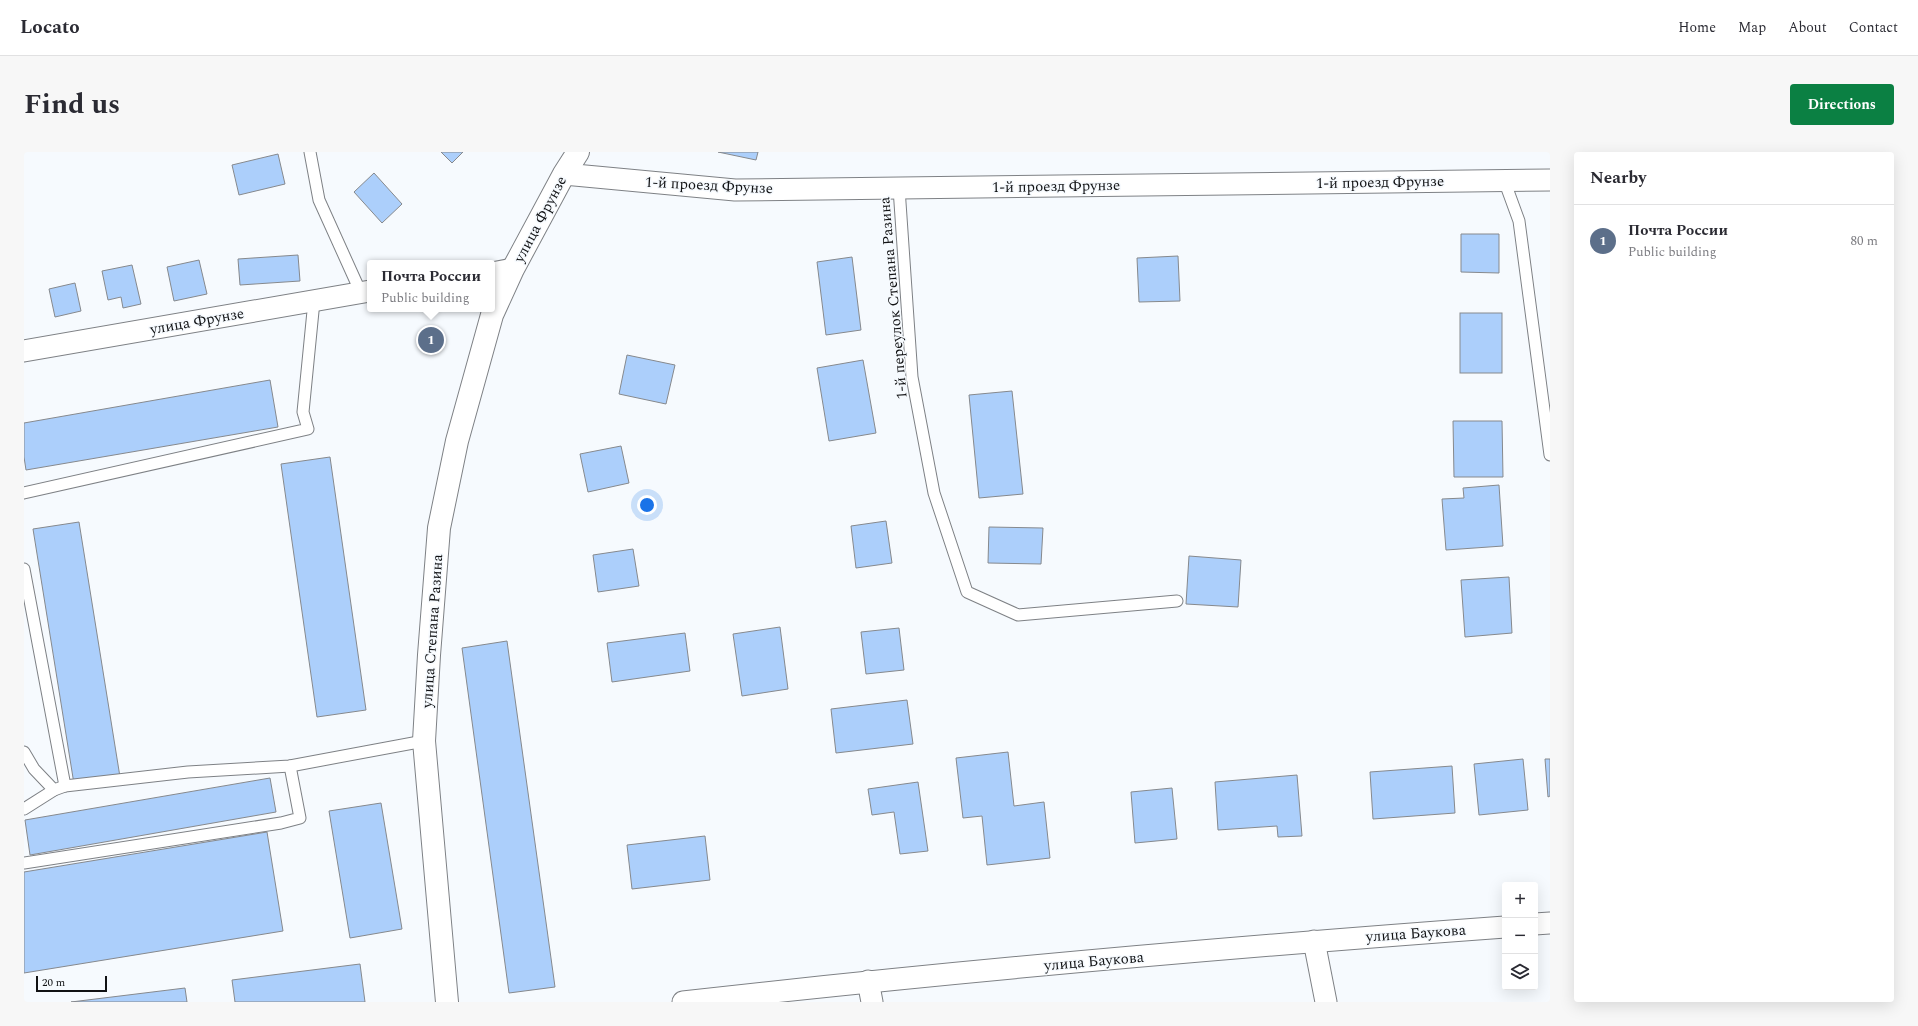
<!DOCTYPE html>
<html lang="en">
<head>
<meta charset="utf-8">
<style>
	:root { --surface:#fff; --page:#f7f7f7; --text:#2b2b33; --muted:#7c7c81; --line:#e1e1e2; --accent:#0b8043 }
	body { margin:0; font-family:Spectral,serif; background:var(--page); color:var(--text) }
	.controls { position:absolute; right:12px; bottom:12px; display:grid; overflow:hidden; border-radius:4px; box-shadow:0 4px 16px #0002 }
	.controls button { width:36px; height:36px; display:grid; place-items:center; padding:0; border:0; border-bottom:1px solid var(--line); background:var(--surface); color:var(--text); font:20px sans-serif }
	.scale { position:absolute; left:12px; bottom:10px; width:71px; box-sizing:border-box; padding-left:4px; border:2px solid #111214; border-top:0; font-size:11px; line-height:14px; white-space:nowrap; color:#111214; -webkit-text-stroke:3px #f6fafe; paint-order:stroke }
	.you { position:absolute; left:623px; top:353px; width:14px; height:14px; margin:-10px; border:3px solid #fff; border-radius:50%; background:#1a73e8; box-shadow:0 0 0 6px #1a73e833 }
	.badge { display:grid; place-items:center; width:26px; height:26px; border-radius:50%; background:var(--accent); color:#fff; font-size:13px; font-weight:700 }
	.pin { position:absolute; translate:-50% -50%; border:2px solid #fff; box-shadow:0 1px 4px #0006 }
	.popup { position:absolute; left:343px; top:108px; width:128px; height:52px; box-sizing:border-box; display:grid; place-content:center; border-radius:4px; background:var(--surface); filter:drop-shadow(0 1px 3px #0005); font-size:13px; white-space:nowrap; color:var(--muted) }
	.popup b { font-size:15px; color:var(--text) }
	.popup::after { content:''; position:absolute; left:50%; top:100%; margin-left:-8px; border:8px solid transparent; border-top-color:var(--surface) }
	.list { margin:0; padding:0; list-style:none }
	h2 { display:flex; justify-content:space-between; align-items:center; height:52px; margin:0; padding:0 16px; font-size:17px }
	h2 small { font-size:13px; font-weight:400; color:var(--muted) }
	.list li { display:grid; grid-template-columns:26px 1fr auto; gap:12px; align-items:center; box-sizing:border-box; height:72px; padding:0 16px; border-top:1px solid var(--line) }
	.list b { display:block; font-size:15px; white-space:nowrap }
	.list p { margin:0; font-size:13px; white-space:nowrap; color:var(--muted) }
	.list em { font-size:13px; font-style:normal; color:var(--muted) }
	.icon { flex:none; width:22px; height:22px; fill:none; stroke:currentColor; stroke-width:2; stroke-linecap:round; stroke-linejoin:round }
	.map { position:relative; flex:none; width:1526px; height:850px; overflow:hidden; border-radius:4px }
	header { display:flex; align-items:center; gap:24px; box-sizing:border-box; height:56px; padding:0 20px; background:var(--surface); border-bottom:1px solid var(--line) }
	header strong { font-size:19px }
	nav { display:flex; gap:22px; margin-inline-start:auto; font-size:14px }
	.intro { display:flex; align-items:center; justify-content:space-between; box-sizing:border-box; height:96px; padding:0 24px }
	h1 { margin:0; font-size:28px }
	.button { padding:10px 18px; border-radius:4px; background:var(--accent); color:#fff; font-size:14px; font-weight:700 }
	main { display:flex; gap:24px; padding:0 24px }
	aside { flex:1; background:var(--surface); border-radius:4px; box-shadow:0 4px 16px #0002 }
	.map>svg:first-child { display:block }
	.building { fill:#accffb; stroke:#86898d }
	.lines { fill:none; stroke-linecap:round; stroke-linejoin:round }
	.lane-casing { stroke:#7e8185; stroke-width:13 }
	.street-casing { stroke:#7e8185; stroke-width:23 }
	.secondary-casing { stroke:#7e8185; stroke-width:24 }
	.lane { stroke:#fff; stroke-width:11 }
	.street { stroke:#fff; stroke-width:21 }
	.secondary { stroke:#fff; stroke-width:22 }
	.labels { text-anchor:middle; stroke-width:3; stroke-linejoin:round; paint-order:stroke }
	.street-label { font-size:15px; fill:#111214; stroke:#f6fafe }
</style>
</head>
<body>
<header>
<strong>Locato</strong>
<nav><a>Home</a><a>Map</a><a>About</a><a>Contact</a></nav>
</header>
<div class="intro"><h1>Find us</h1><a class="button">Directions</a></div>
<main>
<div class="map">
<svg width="1526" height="850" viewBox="0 0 1526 850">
	<rect width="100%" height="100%" fill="#f6fafe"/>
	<!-- building -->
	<g class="building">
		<path d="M 417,0 L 439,0 L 428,11 Z"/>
		<path d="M 694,0 L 734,0 L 732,8 Z"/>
		<path d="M 254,2 L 261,32 L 215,43 L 208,13 Z"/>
		<path d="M 350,21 L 378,52 L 358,71 L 330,40 Z"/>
		<path d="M 1437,82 L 1475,82 L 1475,121 L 1437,120 Z"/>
		<path d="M 274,103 L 276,129 L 216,133 L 214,107 Z"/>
		<path d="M 1154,104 L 1156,149 L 1115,150 L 1113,106 Z"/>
		<path d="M 828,105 L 837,178 L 802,183 L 793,110 Z"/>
		<path d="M 175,108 L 183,142 L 150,149 L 143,115 Z"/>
		<path d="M 108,113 L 117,152 L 99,156 L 97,145 L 84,148 L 78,119 Z"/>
		<path d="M 51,131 L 57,159 L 31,165 L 25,137 Z"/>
		<rect x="1436" y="161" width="42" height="60"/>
		<path d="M 603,203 L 651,213 L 642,252 L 595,242 Z"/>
		<path d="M 839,208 L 852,281 L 805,289 L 793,216 Z"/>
		<path d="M 246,228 L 254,275 L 2,318 L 0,305 L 0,271 Z"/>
		<path d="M 988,239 L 999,342 L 955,346 L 945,243 Z"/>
		<path d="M 1429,269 L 1478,269 L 1479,325 L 1430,325 Z"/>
		<path d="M 597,294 L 605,331 L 564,340 L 556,302 Z"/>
		<path d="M 306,305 L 342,558 L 293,565 L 257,312 Z"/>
		<path d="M 1475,333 L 1479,394 L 1422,398 L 1418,347 L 1440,346 L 1439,336 Z"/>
		<path d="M 862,369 L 868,411 L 832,416 L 827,374 Z"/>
		<path d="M 55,370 L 96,625 L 50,632 L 9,377 Z"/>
		<path d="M 965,375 L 1019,376 L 1017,412 L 964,411 Z"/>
		<path d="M 609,397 L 615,434 L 574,440 L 569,403 Z"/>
		<path d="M 1165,404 L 1217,408 L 1214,455 L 1162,452 Z"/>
		<path d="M 1485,425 L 1488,481 L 1441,485 L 1437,428 Z"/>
		<path d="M 756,475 L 764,537 L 718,544 L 709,482 Z"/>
		<path d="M 875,476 L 880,518 L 842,522 L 837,480 Z"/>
		<path d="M 661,481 L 666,519 L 588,530 L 583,491 Z"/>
		<path d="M 483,489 L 531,835 L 485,841 L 438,496 Z"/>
		<path d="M 883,548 L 889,592 L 812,601 L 807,557 Z"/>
		<path d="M 984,600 L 990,654 L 1020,650 L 1026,706 L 963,713 L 958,664 L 939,666 L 932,606 Z"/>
		<path d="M 1499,607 L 1504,658 L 1455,663 L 1450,612 Z"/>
		<path d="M 1521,607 L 1526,607 L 1526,644 L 1524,645 Z"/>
		<path d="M 1428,614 L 1431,661 L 1349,667 L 1346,620 Z"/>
		<path d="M 1273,623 L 1278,684 L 1254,685 L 1253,674 L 1194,678 L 1191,630 Z"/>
		<path d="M 246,626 L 252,660 L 6,703 L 1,668 Z"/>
		<path d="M 894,630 L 904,699 L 876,702 L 870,660 L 848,663 L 844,637 Z"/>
		<path d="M 1148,636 L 1153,687 L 1111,691 L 1107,640 Z"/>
		<path d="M 357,651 L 378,777 L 326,786 L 305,659 Z"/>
		<path d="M 243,680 L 259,779 L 0,821 L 0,720 Z"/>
		<path d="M 681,684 L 686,728 L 608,737 L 603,693 Z"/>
		<path d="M 336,812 L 341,850 L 211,850 L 208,828 Z"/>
		<path d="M 161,836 L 163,850 L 47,850 Z"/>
	</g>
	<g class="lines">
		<defs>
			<g id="lane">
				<path d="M 286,0 L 295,48 L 337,141"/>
				<path d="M 1480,28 L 1495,69 L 1526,303"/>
				<path d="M 875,36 L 888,225 L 910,341 L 943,440 L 994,463 L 1153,449"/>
				<path d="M 0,341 L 284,277 L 279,260 L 290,149"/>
				<path d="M 0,417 L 41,634"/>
				<path d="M 0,600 L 10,617 L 30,638"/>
				<path d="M 0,657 L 30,638 L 41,634 L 164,620 L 266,614 L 400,589"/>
				<path d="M 0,711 L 257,671 L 276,666 L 266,614"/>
			</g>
			<g id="street">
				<path d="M 540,22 L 711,38 L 1526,28"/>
				<path d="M 468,121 L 489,117"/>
				<path d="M 0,199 L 346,139"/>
				<path d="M 1511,772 L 1526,771"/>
				<path d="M 1290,789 L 1302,850"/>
				<path d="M 844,829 L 848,850"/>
				<path d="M 659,850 C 932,819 1207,795 1481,775"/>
			</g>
			<path id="secondary" d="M 423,850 L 400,589 L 405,503 L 415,376 L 433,289 L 468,163 L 489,117 L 540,22 L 554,0"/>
		</defs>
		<!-- lane casing -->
		<use href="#lane" class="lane-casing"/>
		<!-- street casing -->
		<use href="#street" class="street-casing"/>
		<!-- secondary casing -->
		<use href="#secondary" class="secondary-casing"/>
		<!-- lane -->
		<use href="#lane" class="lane"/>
		<!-- street -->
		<use href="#street" class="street"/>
		<!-- secondary -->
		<use href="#secondary" class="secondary"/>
	</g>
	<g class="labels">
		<!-- street labels -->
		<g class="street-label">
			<text transform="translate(1356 30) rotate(-1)" y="5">1-й проезд Фрунзе</text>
			<text transform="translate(685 33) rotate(3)" y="5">1-й проезд Фрунзе</text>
			<text transform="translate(1032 34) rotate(-1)" y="5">1-й проезд Фрунзе</text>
			<text transform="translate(516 67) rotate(-62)" y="5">улица Фрунзе</text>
			<text transform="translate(869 146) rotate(-95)" y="5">1-й переулок Степана Разина</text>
			<text transform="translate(173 169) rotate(-10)" y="5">улица Фрунзе</text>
			<text transform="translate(408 479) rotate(-86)" y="5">улица Степана Разина</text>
			<text transform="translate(1392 781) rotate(-4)" y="5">улица Баукова</text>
			<text transform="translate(1070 809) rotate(-5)" y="5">улица Баукова</text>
		</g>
	</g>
</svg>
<div class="controls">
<button>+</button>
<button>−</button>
<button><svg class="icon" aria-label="layers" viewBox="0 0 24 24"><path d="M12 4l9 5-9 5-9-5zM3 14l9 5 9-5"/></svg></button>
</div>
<div class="scale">20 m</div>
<div class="you"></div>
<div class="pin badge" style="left:407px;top:188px;background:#5c6f8a">1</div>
<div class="popup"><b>Почта России</b>Public building</div>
</div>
<aside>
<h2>Nearby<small></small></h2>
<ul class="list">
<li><span class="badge" style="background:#5c6f8a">1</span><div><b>Почта России</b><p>Public building</p></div><em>80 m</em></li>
</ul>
</aside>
</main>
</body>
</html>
